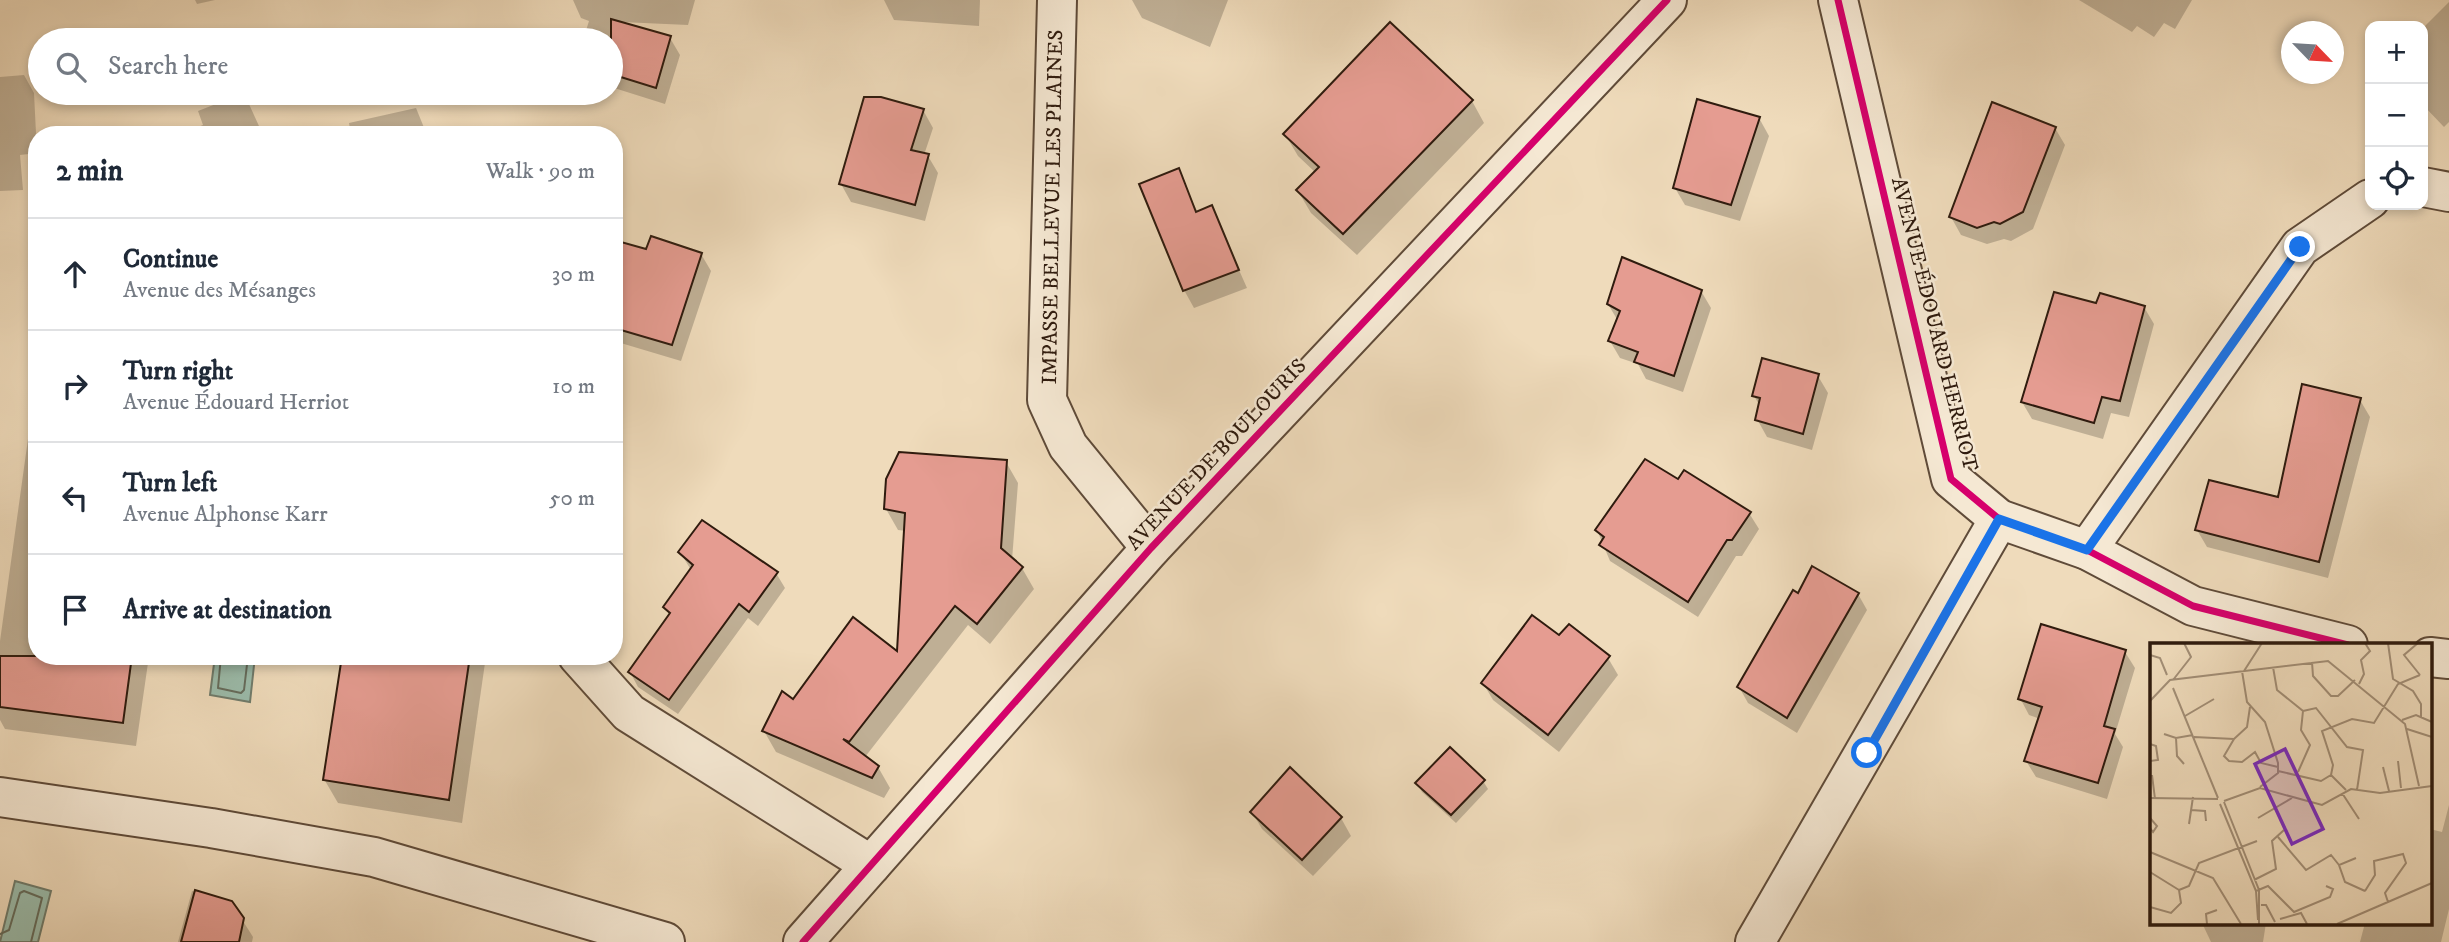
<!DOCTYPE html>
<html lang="en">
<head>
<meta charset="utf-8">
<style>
	:root { --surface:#fff; --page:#f2f2f3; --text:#1f2937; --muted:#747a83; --line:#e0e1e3 }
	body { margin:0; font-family:"IM FELL DW Pica",serif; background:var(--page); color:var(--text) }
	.controls { position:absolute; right:21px; top:21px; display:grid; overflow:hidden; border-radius:14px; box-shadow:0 4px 10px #0003 }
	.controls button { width:63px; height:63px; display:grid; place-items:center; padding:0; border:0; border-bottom:2px solid var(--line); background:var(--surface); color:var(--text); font:35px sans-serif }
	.compass { position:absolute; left:2281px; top:21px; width:63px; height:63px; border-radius:50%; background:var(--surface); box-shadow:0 4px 10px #0003; rotate:115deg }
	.stop { position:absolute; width:21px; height:21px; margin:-16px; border:5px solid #1a73e8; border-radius:50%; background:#fff }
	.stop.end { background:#1a73e8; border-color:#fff; box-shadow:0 2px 7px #0008 }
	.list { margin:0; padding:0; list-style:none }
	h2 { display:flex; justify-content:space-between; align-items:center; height:91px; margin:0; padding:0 28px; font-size:30px }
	h2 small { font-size:23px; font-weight:400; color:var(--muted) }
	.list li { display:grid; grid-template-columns:46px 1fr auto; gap:21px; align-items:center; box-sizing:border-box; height:112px; padding:0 28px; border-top:2px solid var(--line) }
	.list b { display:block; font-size:26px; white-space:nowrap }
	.list p { margin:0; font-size:23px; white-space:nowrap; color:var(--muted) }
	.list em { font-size:23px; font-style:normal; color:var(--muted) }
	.icon { flex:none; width:38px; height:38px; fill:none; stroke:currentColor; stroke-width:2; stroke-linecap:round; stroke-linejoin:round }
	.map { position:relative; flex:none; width:2449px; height:942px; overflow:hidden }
	.search { position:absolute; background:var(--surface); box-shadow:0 4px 10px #0003; left:28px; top:28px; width:595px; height:77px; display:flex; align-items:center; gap:18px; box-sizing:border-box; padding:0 24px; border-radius:38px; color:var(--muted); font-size:26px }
	.panel { position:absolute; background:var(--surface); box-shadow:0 4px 10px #0003; left:28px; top:126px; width:595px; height:539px; border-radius:28px }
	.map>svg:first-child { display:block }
	.water { fill:#9bbcab; stroke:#707c6c; stroke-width:2 }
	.shadow { fill:#0003 }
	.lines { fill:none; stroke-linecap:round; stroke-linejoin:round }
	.shore { stroke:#656c5c; stroke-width:2 }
	.building { fill:#e59c91; stroke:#2f1b0e; stroke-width:2 }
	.minor-casing { stroke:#5f4b39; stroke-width:42 }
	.minor { stroke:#f5e8d3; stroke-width:38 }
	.cycleway-casing { stroke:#f5e8d3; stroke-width:11 }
	.cycleway { stroke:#d6006c; stroke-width:7 }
	.route { stroke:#1a73e8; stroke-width:9 }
	.labels { text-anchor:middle; stroke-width:5; stroke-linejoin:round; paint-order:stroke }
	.street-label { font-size:21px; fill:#2f1b0e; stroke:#f5e8d3 }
	.inset-road { fill:none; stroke:#a28e76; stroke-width:2 }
	.view { fill:#7b2cbf; fill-opacity:0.15; stroke:#7b2cbf; stroke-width:3.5 }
	.inset-edge { fill:none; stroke:#2f1b0e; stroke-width:3.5 }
</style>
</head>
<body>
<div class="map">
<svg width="2449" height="942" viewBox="0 0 2449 942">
	<rect width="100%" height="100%" fill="#efdbbb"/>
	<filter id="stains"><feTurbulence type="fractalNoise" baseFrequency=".00286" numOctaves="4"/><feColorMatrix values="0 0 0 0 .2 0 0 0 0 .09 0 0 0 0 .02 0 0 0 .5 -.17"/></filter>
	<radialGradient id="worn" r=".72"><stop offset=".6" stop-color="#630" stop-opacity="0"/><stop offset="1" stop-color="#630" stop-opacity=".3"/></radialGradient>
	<!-- water -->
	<g class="water">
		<path d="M 215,656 L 255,656 L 250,702 L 210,695 Z"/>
		<path d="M 15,881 L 51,891 L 38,942 L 0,942 Z"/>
	</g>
	<!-- shadow -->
	<g class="shadow">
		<path d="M 195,0 L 215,0 L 197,4 Z"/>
		<path d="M 573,0 L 695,0 L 688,25 L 621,22 L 670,38 L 680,55 L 665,104 L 611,87 L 611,40 L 583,40 L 589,21 L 581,18 Z"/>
		<path d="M 884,0 L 980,0 L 979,26 L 894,20 Z"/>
		<path d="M 1132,0 L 1228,0 L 1210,47 L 1142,18 Z"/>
		<path d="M 2079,0 L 2192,0 L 2175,29 L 2164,23 L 2154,37 L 2137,26 L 2132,32 Z"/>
		<path d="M 2449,2 L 2449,122 L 2444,127 L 2423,105 L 2423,28 Z"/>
		<path d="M 24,75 L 34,93 L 37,153 L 20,155 L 23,190 L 0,191 L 0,77 Z"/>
		<path d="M 244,93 L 263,135 L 177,135 L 203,125 L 198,111 Z"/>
		<path d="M 1472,101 L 1484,123 L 1357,255 L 1311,213 L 1298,191 L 1316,173 L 1298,156 L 1285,134 Z"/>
		<path d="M 416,108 L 427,135 L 351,135 L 349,123 Z"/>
		<path d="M 923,110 L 933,128 L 924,155 L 928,156 L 938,173 L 925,221 L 851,202 L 841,184 Z"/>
		<path d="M 1759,118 L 1769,136 L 1740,221 L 1685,205 L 1675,188 Z"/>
		<path d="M 2055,128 L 2065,145 L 2033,229 L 2011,241 L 2004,239 L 1987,244 L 1961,235 L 1951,217 Z"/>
		<path d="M 1178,171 L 1198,213 L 1211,207 L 1247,288 L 1194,308 L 1184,290 Z"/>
		<path d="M 614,242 L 647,251 L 701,254 L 711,271 L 681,361 L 614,341 Z"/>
		<path d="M 1701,291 L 1711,308 L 1683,392 L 1646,379 L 1638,364 L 1620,358 L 1610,341 L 1618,321 L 1608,304 Z"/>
		<path d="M 2097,305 L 2144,307 L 2154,324 L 2129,417 L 2111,413 L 2103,439 L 2032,419 L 2022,402 Z"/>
		<path d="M 37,374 L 37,656 L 149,656 L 136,746 L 5,729 L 0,720 L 0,641 Z"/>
		<path d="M 1818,376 L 1828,393 L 1812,450 L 1767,437 L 1757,419 L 1760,406 L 1754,396 Z"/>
		<path d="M 2360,400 L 2370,417 L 2328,578 L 2207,547 L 2197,530 L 2279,499 Z"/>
		<path d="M 1006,462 L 1018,483 L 1012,560 L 1022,568 L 1034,589 L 990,644 L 968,625 L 865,757 L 878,767 L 890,788 L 884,798 L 776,752 L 764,731 L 793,702 L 899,655 L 906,531 L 898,530 L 886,509 Z"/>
		<path d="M 1679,481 L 1749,513 L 1759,529 L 1742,556 L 1736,556 L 1698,617 L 1610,561 L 1597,530 Z"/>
		<path d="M 680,552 L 776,573 L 785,588 L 758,626 L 748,618 L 678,714 L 638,687 L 630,672 L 670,616 L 665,607 L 691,570 Z"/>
		<path d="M 1858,594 L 1867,610 L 1797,733 L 1748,703 L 1739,687 L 1799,595 Z"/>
		<path d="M 1559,638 L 1608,658 L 1618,675 L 1559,752 L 1493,700 L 1483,683 Z"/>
		<path d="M 2125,652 L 2135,668 L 2115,734 L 2123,747 L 2107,799 L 2036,777 L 2026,761 L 2040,719 L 2029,715 L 2020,698 Z"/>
		<path d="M 344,656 L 486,656 L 462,823 L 338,803 L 324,779 Z"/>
		<path d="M 1290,770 L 1341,818 L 1351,836 L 1313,876 L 1262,829 L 1252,812 Z"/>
		<path d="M 1483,781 L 1488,789 L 1456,823 L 1422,792 L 1417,783 Z"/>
		<path d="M 2449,805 L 2449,909 L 2441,942 L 2360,942 L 2365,923 L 2430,923 L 2430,829 L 2442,832 Z"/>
		<path d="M 192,891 L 231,902 L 253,937 L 252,942 L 178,942 Z"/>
		<path d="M 2202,923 L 2266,923 L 2263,942 L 2211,942 Z"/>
	</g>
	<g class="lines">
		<!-- shore -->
		<g class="shore">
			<path d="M 221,656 L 218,688 L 241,693 L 244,690 L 248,656"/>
			<path d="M 0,934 L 9,930 L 20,893 L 24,891 L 42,898 L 31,942"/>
		</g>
	</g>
	<!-- building -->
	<g class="building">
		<path d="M 611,19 L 671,36 L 656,88 L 611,74 Z"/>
		<path d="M 1390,22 L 1473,100 L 1343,234 L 1296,190 L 1319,167 L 1283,134 Z"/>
		<path d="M 864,97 L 881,97 L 924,109 L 911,150 L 929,154 L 915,205 L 839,184 Z"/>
		<path d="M 1697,99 L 1760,117 L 1731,205 L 1673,188 Z"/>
		<path d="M 1992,102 L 2056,127 L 2023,212 L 2000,224 L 1994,222 L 1977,228 L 1949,217 Z"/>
		<path d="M 1179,168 L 1196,212 L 1212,205 L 1239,270 L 1183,291 L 1139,184 Z"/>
		<path d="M 651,236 L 702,253 L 672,345 L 614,328 L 614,240 L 646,249 Z"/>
		<path d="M 1622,257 L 1702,290 L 1674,376 L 1634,362 L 1638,352 L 1608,341 L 1620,311 L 1607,304 Z"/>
		<path d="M 2054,292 L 2096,303 L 2100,293 L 2145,306 L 2120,401 L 2102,397 L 2094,423 L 2021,402 Z"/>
		<path d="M 1762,358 L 1819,374 L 1803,434 L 1755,420 L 1760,398 L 1752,396 Z"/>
		<path d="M 2302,384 L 2361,398 L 2319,562 L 2195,530 L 2209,480 L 2278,497 Z"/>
		<path d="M 899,452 L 1007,460 L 1001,548 L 1023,567 L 977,624 L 955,606 L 849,742 L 843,739 L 879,766 L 872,778 L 762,731 L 782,691 L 793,699 L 853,617 L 897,651 L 905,513 L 884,509 L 886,479 Z"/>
		<path d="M 1645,459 L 1678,479 L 1684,470 L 1751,512 L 1732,540 L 1727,540 L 1688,602 L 1599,545 L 1604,537 L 1595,530 Z"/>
		<path d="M 702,520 L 778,572 L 749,612 L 739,604 L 669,700 L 628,672 L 670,613 L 663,607 L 693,565 L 678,552 Z"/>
		<path d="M 1812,566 L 1859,593 L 1787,718 L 1737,687 L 1793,590 L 1798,593 Z"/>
		<path d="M 1532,615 L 1559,635 L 1569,624 L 1610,656 L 1548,735 L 1481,683 Z"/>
		<path d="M 2041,624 L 2126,650 L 2104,726 L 2115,729 L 2098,783 L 2024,761 L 2042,707 L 2018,699 Z"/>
		<path d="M 0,656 L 132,656 L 123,723 L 0,707 Z"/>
		<path d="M 342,656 L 470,656 L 449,800 L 323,780 Z"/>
		<path d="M 1450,747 L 1485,780 L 1451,815 L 1415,783 Z"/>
		<path d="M 1290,767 L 1342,817 L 1302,860 L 1250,812 Z"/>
		<path d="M 195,890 L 232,901 L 244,918 L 239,942 L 181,942 Z"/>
	</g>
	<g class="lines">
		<defs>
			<g id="minor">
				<path d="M 1057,0 L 1047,400 L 1068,446 L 1151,548"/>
				<path d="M 1838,0 L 1951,479 L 1999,519 L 2087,550 L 2193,606 L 2348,645"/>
				<path d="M 2423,187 L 2449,192"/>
				<path d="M 2087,550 L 2300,247 L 2370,199"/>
				<path d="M 578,656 L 629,713 L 871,865"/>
				<path d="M 2430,657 L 2449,659"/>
				<path d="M 0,797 L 211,828 L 374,857 L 665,942"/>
				<path d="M 803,942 L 1151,548 L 1667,0"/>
				<path d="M 1755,942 L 1999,519"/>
			</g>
		</defs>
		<!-- minor casing -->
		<use href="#minor" class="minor-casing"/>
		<!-- minor -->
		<use href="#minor" class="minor"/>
		<defs>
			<g id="cycleway">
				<path d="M 1838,0 L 1951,479 L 1999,519 L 2087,550 L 2193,606 L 2348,645"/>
				<path d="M 803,942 L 1151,548 L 1667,0"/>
			</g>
		</defs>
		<!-- cycleway casing -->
		<use href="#cycleway" class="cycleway-casing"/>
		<!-- cycleway -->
		<use href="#cycleway" class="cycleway"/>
	</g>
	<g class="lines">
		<!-- route -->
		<path class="route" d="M 1867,753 L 1999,519 L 2087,550 L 2300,247"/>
	</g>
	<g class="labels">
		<!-- street labels -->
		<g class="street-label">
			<text transform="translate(1052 207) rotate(-89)" y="7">IMPASSE BELLEVUE LES PLAINES</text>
			<text transform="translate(1935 324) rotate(76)" y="7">AVENUE ÉDOUARD HERRIOT</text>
			<text transform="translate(1216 454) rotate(-47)" y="7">AVENUE DE BOULOURIS</text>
		</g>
	</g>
	<!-- overview -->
	<g transform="translate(2150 643)">
		<rect width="282" height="282" fill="#efdbbb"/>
		<path class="inset-road" d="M 238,0 L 243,36 L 263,48 L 271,61 L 271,74M 268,0 L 254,12 L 270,32M 0,12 L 10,15 L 17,32M 162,19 L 163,33 L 181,53 L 188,53 L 205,37M 123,24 L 127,47 L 153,68 L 151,87 L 160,102 L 148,129M 92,28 L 97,59 L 115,79 L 128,120 L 128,130 L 110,144M 94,28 L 112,0M 23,37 L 41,14 L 34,0M 209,41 L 214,31 L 211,17 L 220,8 L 215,0M 23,45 L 68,155M 0,58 L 20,37 L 178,18 L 255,81 L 269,143M 153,68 L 166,65 L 197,104 L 213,107 L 207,147M 35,73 L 64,56M 252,77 L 266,72 L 282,79M 257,86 L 282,94M 14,91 L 26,95 L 43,92M 44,94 L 84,96 L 97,84 L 100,64M 26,95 L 27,113 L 34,121M 84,96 L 74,113 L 79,118 L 92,119 L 105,109 L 111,120 L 128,124M 0,101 L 6,103 L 8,117 L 0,118M 248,118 L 251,145M 233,124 L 239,148M 128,128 L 171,138 L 181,132 L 196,147M 2,132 L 5,156M 181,132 L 183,122 L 172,88 L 202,76 L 224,80 L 248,41 L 270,32M 192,150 L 209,176M 0,155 L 68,156M 74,158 L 110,145 L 172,162 L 201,146 L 230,150 L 282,143M 74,159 L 109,247 L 109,281M 70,161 L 106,248 L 108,277M 41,167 L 55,168 L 56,178M 0,175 L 7,183 L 3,189 L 0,185M 108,175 L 142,155M 39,181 L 43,154M 128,194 L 156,227 L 181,212 L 189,222M 0,209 L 63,235 L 91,281M 206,215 L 189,222 L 195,239 L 215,248M 0,229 L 29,247 L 31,260 L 21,270 L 0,264M 104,237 L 126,226 L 122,198 L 134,187M 29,247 L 39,243 L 49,220 L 107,198M 106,248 L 118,243 L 144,269 L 180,254 L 183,246 L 176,243M 215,248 L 225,232 L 224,218 L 253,211 L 256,220 L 235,250 L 238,259M 111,262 L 116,262 L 125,279M 130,276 L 151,270 L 157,281M 57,281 L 56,271 L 67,267M 187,281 L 282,240"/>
		<path class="view" d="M 135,106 L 173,186 L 142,201 L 105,121 Z"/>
		<rect width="282" height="282" class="inset-edge"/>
	</g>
	<rect width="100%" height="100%" filter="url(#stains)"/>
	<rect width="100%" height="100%" fill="url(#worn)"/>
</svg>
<div class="controls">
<button>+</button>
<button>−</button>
<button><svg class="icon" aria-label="locate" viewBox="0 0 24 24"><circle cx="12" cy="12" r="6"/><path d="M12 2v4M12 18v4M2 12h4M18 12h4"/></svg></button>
</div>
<svg class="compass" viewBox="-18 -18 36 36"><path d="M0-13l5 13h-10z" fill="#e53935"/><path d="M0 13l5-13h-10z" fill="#747a83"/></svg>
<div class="stop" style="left:1867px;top:753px"></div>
<div class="stop end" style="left:2300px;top:247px"></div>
<div class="search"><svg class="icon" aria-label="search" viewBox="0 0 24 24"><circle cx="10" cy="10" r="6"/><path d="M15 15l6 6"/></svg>Search here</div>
<section class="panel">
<h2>2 min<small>Walk · 90 m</small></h2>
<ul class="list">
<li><svg class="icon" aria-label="ahead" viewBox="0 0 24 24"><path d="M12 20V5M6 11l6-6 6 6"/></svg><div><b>Continue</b><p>Avenue des Mésanges</p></div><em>30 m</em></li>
<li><svg class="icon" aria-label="right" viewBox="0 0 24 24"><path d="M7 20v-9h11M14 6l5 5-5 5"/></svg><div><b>Turn right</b><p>Avenue Édouard Herriot</p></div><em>10 m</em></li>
<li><svg class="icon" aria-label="left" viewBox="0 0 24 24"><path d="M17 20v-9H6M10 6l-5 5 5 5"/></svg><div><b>Turn left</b><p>Avenue Alphonse Karr</p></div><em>50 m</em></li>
<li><svg class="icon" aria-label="arrive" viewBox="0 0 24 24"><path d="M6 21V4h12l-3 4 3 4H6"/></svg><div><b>Arrive at destination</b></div></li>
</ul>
</section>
</div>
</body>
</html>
